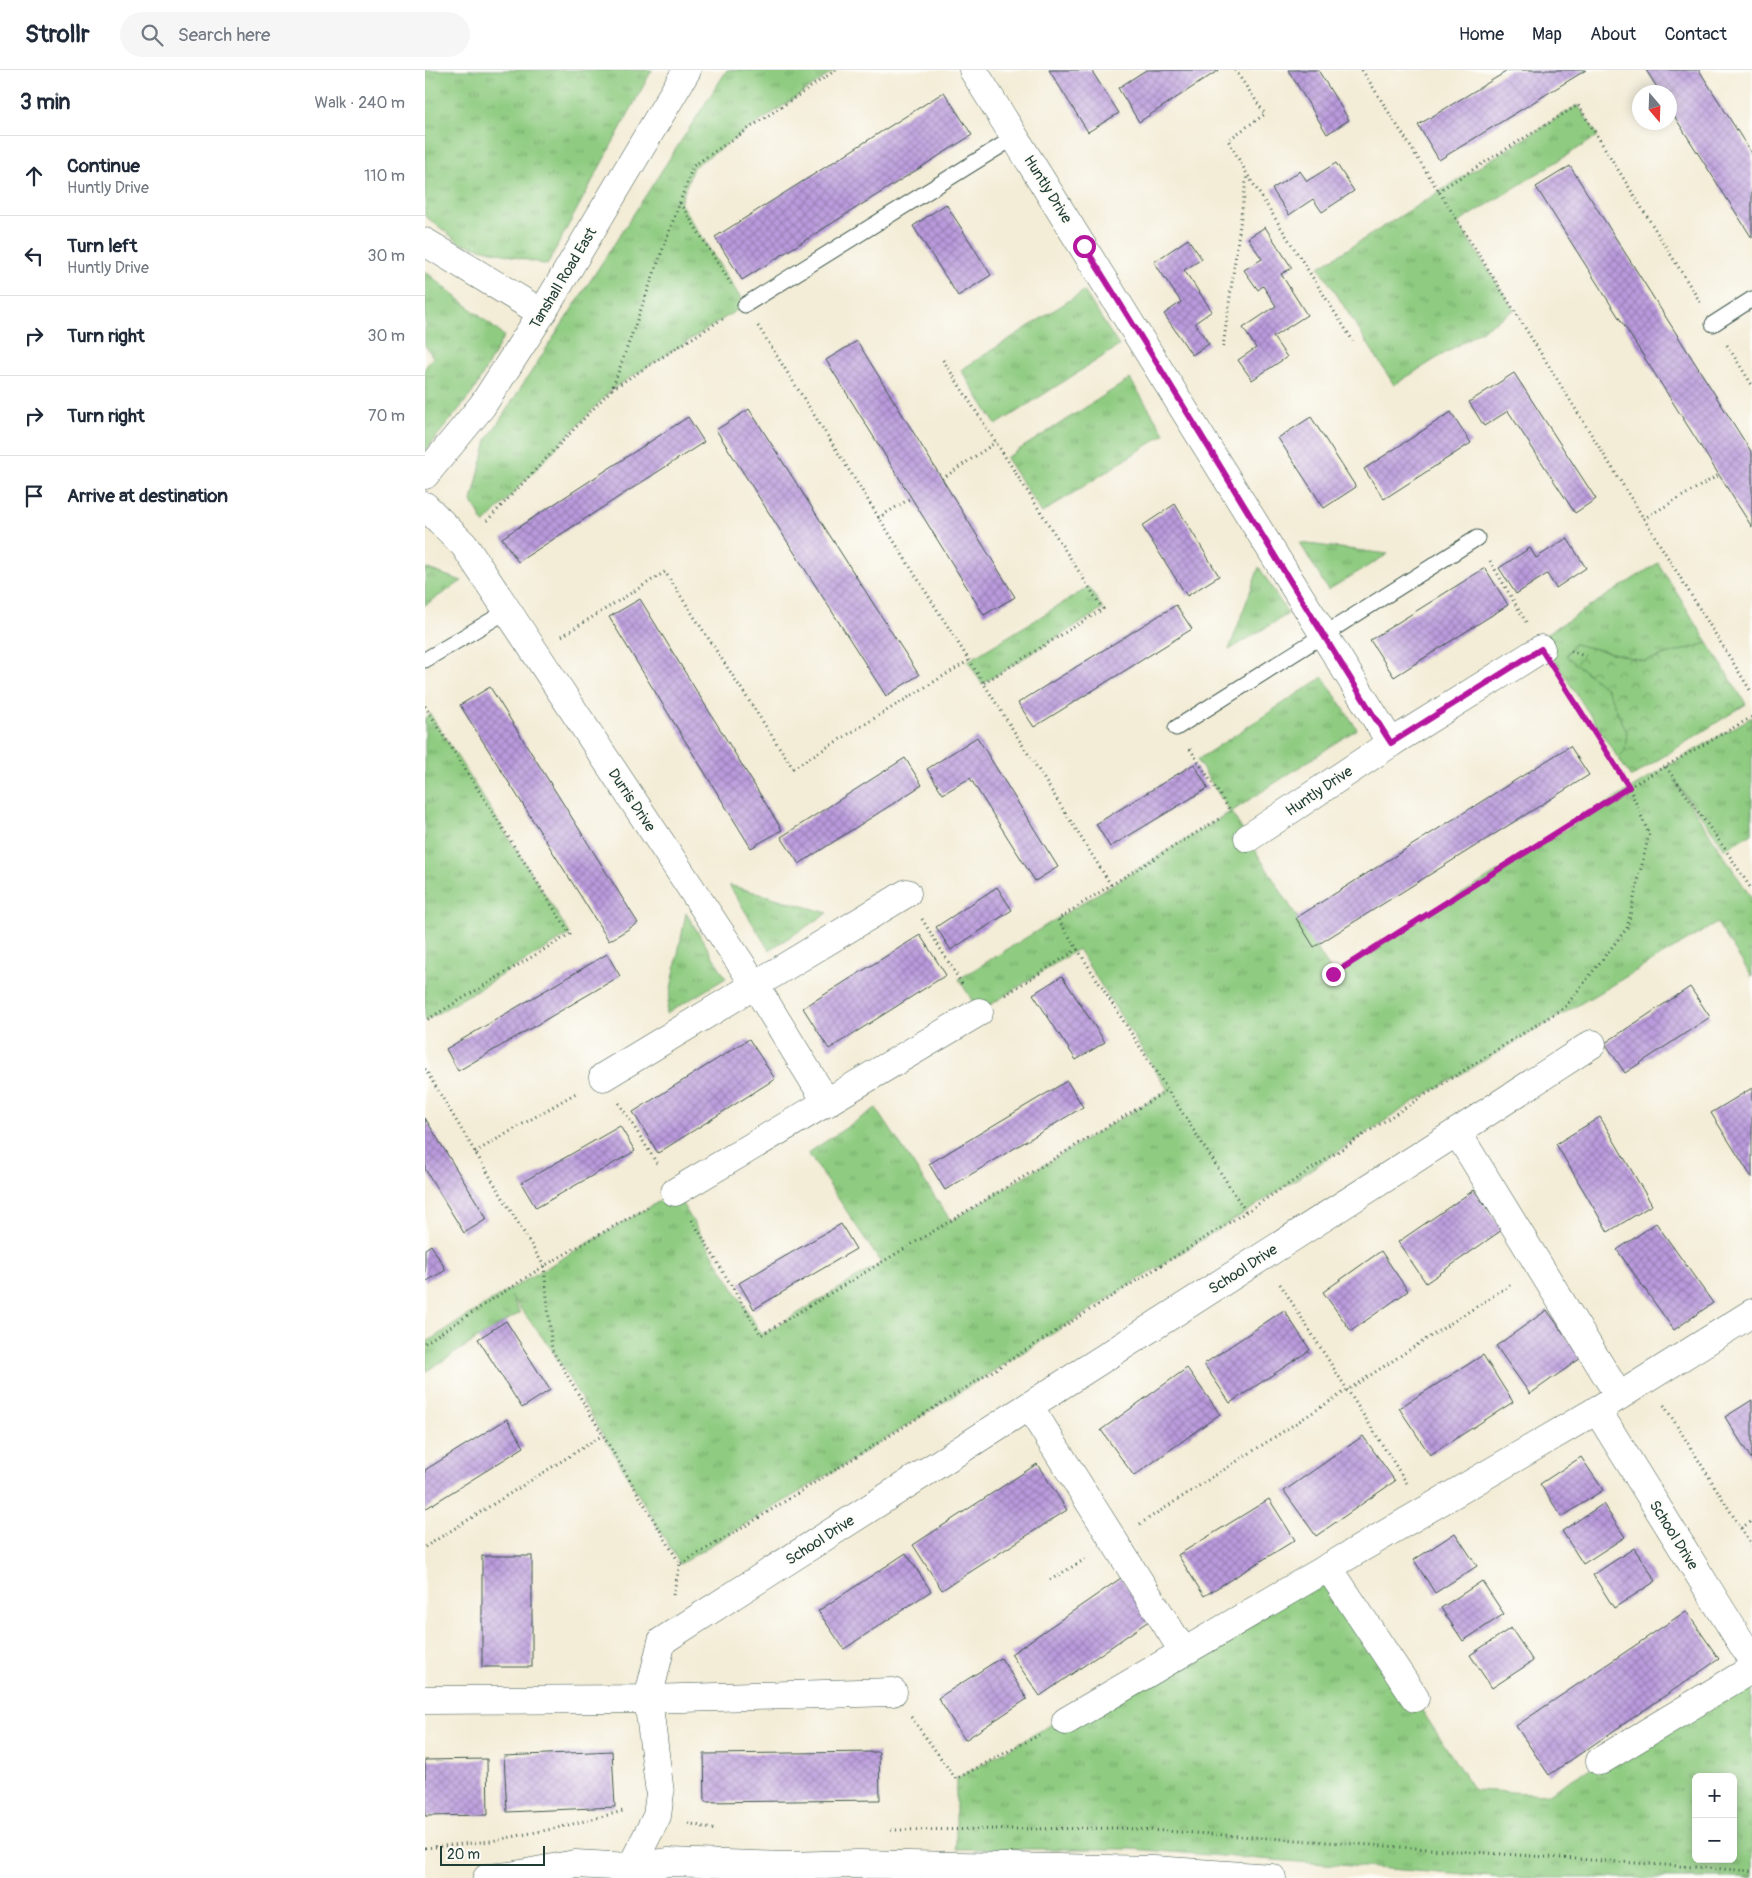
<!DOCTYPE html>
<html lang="en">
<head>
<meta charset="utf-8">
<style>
	:root { --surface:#fff; --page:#f6f6f7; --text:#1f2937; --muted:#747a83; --line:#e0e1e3 }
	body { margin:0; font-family:Pangolin,sans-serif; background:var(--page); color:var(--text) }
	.controls { position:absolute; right:15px; bottom:15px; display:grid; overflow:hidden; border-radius:8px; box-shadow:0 2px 12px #0003 }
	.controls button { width:45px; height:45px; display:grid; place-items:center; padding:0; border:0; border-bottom:1px solid var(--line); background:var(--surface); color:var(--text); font:25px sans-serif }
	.compass { position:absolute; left:1207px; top:15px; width:45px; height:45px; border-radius:50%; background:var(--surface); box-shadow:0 2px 12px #0003; rotate:161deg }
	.scale { position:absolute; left:15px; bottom:12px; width:105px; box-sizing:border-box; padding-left:5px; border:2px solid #1f3d34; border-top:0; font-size:14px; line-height:18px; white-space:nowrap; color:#1f3d34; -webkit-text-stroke:4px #fdfcf7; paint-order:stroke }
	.stop { position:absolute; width:15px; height:15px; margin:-11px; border:4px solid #b5179e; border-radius:50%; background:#fff }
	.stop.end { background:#b5179e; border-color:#fff; box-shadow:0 1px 5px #0008 }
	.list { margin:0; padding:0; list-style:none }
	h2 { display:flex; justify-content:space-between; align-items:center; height:65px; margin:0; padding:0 20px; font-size:21px }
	h2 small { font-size:16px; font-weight:400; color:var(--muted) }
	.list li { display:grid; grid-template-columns:32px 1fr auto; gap:15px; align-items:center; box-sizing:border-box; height:80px; padding:0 20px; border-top:1px solid var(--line) }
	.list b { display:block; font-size:19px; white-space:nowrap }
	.list p { margin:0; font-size:16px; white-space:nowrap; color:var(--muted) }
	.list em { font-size:16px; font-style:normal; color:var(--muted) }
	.icon { flex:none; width:28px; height:28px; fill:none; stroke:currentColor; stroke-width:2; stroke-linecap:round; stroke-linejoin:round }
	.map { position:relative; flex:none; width:1327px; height:1808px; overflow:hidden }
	header { display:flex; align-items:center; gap:30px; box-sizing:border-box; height:70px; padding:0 25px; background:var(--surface); border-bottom:1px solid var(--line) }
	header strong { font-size:24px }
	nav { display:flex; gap:28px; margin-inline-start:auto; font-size:18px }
	.search { width:350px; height:45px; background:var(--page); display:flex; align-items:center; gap:12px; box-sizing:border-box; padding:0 18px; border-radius:28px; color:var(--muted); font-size:19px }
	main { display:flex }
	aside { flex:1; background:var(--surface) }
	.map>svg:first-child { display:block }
	.grass { fill:url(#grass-tufts); stroke:#57845a; fill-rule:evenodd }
	.park { fill:url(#park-crowns); stroke:#57845a }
	.building { fill:url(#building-cross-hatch) }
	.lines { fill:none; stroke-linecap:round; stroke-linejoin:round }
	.service-casing { stroke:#3f574c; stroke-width:17 }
	.minor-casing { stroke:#3f574c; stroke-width:29 }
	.tertiary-casing { stroke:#3f574c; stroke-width:29 }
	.path { stroke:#3f574c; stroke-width:3; stroke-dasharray:1 4; stroke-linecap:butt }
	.service { stroke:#fff; stroke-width:15 }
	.minor { stroke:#fff; stroke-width:28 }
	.tertiary { stroke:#fff; stroke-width:28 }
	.route { stroke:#b5179e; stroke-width:6 }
	.labels { text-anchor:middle; stroke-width:4; stroke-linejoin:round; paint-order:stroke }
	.street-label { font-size:15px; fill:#1f3d34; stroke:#fdfcf7 }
</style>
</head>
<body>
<header>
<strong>Strollr</strong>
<div class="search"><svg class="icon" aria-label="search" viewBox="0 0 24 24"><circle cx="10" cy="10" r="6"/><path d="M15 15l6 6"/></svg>Search here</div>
<nav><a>Home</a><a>Map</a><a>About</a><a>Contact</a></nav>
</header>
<main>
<aside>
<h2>3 min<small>Walk · 240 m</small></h2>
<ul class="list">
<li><svg class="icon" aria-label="ahead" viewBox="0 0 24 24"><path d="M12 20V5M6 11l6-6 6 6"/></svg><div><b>Continue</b><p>Huntly Drive</p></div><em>110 m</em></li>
<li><svg class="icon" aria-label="left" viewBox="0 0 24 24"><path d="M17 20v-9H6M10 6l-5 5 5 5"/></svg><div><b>Turn left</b><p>Huntly Drive</p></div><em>30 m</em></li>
<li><svg class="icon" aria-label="right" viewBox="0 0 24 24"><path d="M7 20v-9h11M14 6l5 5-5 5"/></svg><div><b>Turn right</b></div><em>30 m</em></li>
<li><svg class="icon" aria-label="right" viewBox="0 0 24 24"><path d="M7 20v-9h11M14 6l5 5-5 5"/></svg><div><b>Turn right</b></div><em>70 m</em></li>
<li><svg class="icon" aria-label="arrive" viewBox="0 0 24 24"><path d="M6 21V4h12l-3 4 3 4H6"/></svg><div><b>Arrive at destination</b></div></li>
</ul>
</aside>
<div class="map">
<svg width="1327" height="1808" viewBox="0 0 1327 1808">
	<defs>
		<pattern id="grass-tufts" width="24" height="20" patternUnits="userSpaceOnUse" patternTransform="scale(1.25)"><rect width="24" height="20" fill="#8fcc81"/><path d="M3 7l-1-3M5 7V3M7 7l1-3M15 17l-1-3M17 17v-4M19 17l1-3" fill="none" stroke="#74a76a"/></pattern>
		<pattern id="park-crowns" width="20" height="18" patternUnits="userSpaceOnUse" patternTransform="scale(1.25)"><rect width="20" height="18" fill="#8fcc81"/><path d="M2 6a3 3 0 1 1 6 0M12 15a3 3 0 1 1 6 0" fill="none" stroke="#74a76a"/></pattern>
		<pattern id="building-cross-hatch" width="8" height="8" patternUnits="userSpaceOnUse" patternTransform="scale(1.25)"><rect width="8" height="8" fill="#ba9add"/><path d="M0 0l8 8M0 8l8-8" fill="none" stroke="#977fb4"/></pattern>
	</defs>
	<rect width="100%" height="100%" fill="#fdfcf7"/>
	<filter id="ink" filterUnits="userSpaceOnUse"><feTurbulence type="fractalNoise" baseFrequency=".02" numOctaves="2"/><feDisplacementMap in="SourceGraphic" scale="10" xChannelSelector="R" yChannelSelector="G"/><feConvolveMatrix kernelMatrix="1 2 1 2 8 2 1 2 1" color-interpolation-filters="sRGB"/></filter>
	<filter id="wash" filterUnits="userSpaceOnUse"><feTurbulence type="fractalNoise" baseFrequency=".0096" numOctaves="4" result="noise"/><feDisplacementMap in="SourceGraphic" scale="20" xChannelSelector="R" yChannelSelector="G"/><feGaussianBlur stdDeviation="1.12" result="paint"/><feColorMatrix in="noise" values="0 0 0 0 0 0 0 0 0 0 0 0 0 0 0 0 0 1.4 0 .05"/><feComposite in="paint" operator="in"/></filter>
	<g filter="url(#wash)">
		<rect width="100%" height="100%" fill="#f3ecd6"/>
		<!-- grass -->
		<g class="grass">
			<path d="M 0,0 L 227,0 L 122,195 L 35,173 L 0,146 Z"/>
			<path d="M 302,0 L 411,0 L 268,97 L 255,133 L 320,235 L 187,319 L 59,454 L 47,431 L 62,370 Z"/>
			<path d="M 1153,35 L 1173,66 L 1033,153 L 1089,240 L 969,315 L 894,197 Z"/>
			<path d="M 0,201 L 79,266 L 48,322 L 0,381 L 0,298 L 8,287 L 0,275 Z"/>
			<path d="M 659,221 L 694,276 L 571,355 L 536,300 Z"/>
			<path d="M 705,309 L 740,364 L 617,443 L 581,388 Z"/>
			<path d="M 875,473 L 963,484 L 903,520 Z"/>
			<path d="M 1233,493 L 1283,573 L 1220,591 L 1149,574 L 1141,586 L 1182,619 L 1202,662 L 1200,682 L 1193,688 L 1115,568 Z"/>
			<path d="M 834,497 L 863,544 L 804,580 Z"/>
			<path d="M 0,498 L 37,511 L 0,535 Z"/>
			<path d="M 664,517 L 678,539 L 557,614 L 543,591 Z"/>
			<path d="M 898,607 L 932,659 L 806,742 L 908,904 L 1241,697 L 1327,647 L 1327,763 L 1300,779 L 1249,709 L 1327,829 L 1327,907 L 1292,853 L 987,1033 L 821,1142 L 419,1395 L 255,1494 L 127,1280 L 86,1226 L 95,1243 L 81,1251 L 0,1302 L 0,1273 L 82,1221 L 250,1122 L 337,1265 L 456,1193 L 383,1083 L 451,1038 L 526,1151 L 743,1020 L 653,879 L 554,942 L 534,909 L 805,742 L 772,690 Z"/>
			<path d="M 5,644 L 145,864 L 0,951 L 0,648 Z"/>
			<path d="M 304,815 L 403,843 L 344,880 Z"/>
			<path d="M 261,843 L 301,908 L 241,944 Z"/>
			<path d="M 903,1497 L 1049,1720 L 1123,1724 L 1327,1599 L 1327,1808 L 1080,1808 L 707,1779 L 531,1779 L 531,1709 ZM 1271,1707 L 1308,1707 L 1308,1789 L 1271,1789 Z"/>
		</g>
		<!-- park -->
		<path class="park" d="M 1283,573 L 1321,634 L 1206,707 L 1193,688 L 1200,681 L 1202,662 L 1182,619 L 1141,586 L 1149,574 L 1220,591 Z"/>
		<g id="blocks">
			<!-- building -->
			<g class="building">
				<path d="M 624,0 L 666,0 L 694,43 L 663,62 Z"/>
				<path d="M 721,0 L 794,0 L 714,52 L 693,18 Z"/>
				<path d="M 863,0 L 893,0 L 924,50 L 902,64 Z"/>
				<path d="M 1084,0 L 1161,0 L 1014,90 L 993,55 Z"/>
				<path d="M 1221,0 L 1274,0 L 1327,84 L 1327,168 L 1244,38 L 1244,22 L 1235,22 Z"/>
				<path d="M 519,22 L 547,65 L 317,210 L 290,167 Z"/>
				<path d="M 911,93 L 929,121 L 897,142 L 888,129 L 864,145 L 847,119 L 875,101 L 882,111 Z"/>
				<path d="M 1145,96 L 1327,383 L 1327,457 L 1111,117 Z"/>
				<path d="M 521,134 L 566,205 L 533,226 L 488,156 Z"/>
				<path d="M 840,157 L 867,198 L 856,204 L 882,245 L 848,267 L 862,287 L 827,310 L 813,290 L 831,278 L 818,258 L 851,236 L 838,216 L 833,220 L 819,200 L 837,189 L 823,168 Z"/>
				<path d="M 763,169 L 777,189 L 759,200 L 787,241 L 770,253 L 784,274 L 767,285 L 739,244 L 756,232 L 729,192 Z"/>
				<path d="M 432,271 L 590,527 L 559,545 L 401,290 Z"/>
				<path d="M 1089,303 L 1171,429 L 1150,443 L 1083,341 L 1059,356 L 1044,332 Z"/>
				<path d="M 324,339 L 494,605 L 461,626 L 291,360 Z"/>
				<path d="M 1026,342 L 1046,373 L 959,429 L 939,399 Z"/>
				<path d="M 263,347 L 279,372 L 93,492 L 77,468 Z"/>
				<path d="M 886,347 L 931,417 L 899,438 L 853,368 Z"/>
				<path d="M 750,434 L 794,506 L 762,526 L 717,456 Z"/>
				<path d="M 1142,468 L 1161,498 L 1131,518 L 1122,504 L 1091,524 L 1074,498 L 1105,478 L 1111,488 Z"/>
				<path d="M 1060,498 L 1083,535 L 969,607 L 945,570 Z"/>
				<path d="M 215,529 L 357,760 L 326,778 L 184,547 Z"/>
				<path d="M 751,535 L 767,559 L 609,657 L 593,633 Z"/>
				<path d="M 65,617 L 213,853 L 184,871 L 35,635 Z"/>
				<path d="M 552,667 L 633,797 L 610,811 L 545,708 L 518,724 L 502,699 Z"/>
				<path d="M 1145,676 L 1164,705 L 889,877 L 871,848 Z"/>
				<path d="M 480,688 L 497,715 L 374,794 L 356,767 Z"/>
				<path d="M 769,694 L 783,718 L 685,777 L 671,754 Z"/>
				<path d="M 572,817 L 587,840 L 526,880 L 511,857 Z"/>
				<path d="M 495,865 L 521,905 L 404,979 L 378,938 Z"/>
				<path d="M 182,884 L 195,906 L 33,1001 L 21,979 Z"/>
				<path d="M 637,906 L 680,972 L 651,990 L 608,924 Z"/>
				<path d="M 1265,917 L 1285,947 L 1200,1003 L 1180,973 Z"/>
				<path d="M 324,969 L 350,1009 L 233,1083 L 208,1042 Z"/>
				<path d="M 642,1011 L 658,1037 L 520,1120 L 504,1094 Z"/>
				<path d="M 1327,1018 L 1327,1108 L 1286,1043 Z"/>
				<path d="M 1175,1047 L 1227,1135 L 1183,1162 L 1131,1074 Z"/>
				<path d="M 0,1048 L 62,1149 L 39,1163 L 0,1099 Z"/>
				<path d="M 195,1056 L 210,1081 L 111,1138 L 96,1113 Z"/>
				<path d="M 1049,1120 L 1077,1160 L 1001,1213 L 973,1172 Z"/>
				<path d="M 1231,1153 L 1288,1233 L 1249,1260 L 1192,1180 Z"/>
				<path d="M 416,1154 L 431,1179 L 329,1239 L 314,1213 Z"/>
				<path d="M 6,1175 L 21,1200 L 0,1212 L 0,1179 Z"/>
				<path d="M 956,1181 L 983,1221 L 926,1261 L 898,1222 Z"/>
				<path d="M 859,1240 L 885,1280 L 805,1333 L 779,1294 Z"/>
				<path d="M 1122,1240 L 1156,1288 L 1105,1324 L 1071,1276 Z"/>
				<path d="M 81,1251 L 125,1320 L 97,1338 L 53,1269 Z"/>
				<path d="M 1058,1285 L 1088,1332 L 1005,1385 L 974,1338 Z"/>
				<path d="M 762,1298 L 795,1344 L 709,1406 L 676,1360 Z"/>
				<path d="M 1327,1330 L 1327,1390 L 1300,1347 Z"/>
				<path d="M 82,1349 L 99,1377 L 0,1439 L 0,1400 Z"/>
				<path d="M 938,1366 L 970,1411 L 891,1466 L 859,1421 Z"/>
				<path d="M 1156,1387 L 1178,1420 L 1137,1447 L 1115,1414 Z"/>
				<path d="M 612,1394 L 642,1440 L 517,1520 L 488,1475 Z"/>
				<path d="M 844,1429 L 870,1470 L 779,1526 L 753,1485 Z"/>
				<path d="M 1178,1434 L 1200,1467 L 1158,1494 L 1137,1461 Z"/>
				<path d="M 1030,1463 L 1052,1496 L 1010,1523 L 989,1490 Z"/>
				<path d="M 1209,1478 L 1231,1511 L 1189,1538 L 1168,1505 Z"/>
				<path d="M 481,1483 L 506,1521 L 419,1579 L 393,1541 Z"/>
				<rect x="57" y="1486" width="50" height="111"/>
				<path d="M 696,1508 L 725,1550 L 615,1626 L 586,1584 Z"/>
				<path d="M 1057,1511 L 1079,1544 L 1038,1571 L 1016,1538 Z"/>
				<path d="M 1261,1541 L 1294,1589 L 1124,1705 L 1091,1656 Z"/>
				<path d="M 1086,1558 L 1108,1591 L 1067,1618 L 1045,1585 Z"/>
				<path d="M 576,1588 L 602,1629 L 540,1670 L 513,1628 Z"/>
				<path d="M 187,1681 L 190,1737 L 82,1742 L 79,1686 Z"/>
				<path d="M 454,1682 L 455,1730 L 280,1732 L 279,1684 Z"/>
				<path d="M 62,1689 L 63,1745 L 0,1746 L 0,1690 Z"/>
			</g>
		</g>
	</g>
	<g filter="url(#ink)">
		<use href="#blocks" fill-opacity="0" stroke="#3f574c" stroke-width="1"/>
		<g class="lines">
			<defs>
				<g id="service">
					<path d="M 320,235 L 590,67"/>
					<path d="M 1288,254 L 1327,229"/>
					<path d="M 0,590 L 82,541"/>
					<path d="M 751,658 L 1052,468"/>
				</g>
				<g id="minor">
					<path d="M 548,0 L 966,673"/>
					<path d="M 0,172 L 117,243"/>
					<path d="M 0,405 L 57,336 L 117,243 L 262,0"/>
					<path d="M 0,436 L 39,475 L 330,915 L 402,1033"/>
					<path d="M 823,768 L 966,673 L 1116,579"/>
					<path d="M 178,1007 L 482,823"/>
					<path d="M 1032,1062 L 1167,974"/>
					<path d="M 250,1122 L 554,942"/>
					<path d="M 604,1336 L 1032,1062 L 1194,1326"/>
					<path d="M 1172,1340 L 1327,1590"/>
					<path d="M 903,1497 L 990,1628"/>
					<path d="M 0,1630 L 223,1629 L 468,1622"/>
					<path d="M 641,1651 L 1172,1340 L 1327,1243"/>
					<path d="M 1175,1691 L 1327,1599"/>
					<path d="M 206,1808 L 206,1797 L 232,1746 L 235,1723 L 223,1629 L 237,1571 L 604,1336 L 758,1581"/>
				</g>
				<path id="tertiary" d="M 62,1808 L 85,1806 L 150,1794 L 206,1797 L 244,1792 L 363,1796 L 433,1794 L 729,1800 L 847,1808"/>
			</defs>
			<!-- service casing -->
			<use href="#service" class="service-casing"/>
			<!-- minor casing -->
			<use href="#minor" class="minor-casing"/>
			<!-- tertiary casing -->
			<use href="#tertiary" class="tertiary-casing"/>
			<!-- path -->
			<g class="path">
				<path d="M 810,0 L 840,44 L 803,70 L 822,104 L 928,271"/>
				<path d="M 937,0 L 1089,240 L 1327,623"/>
				<path d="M 1013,121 L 1153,35 L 1275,232"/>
				<path d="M 255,133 L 306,214"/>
				<path d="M 333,256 L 686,815 L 633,849 L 821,1142"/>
				<path d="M 1302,275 L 1327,315"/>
				<path d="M 798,277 L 822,104"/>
				<path d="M 518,290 L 678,539 L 557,614"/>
				<path d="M 187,319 L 299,248"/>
				<path d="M 517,409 L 571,372"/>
				<path d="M 453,448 L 486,428"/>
				<path d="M 1218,449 L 1294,405"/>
				<path d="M 62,451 L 187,319 L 268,96 L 411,0"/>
				<path d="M 1065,491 L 1101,552"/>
				<path d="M 137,566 L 240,502 L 368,698 L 543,591"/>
				<path d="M 1146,581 L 1162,587"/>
				<path d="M 0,636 L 145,864 L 0,951"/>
				<path d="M 765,679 L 806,742"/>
				<path d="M 1241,697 L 1300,779 L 1327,820"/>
				<path d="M 686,815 L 797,747"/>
				<path d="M 497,849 L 537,914"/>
				<path d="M 908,904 L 1204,717 L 1327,647"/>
				<path d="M 580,925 L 653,879"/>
				<path d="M 0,999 L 119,1196 L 127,1280 L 255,1494 L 319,1457 L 821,1142 L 987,1033 L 1140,937 L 1202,858 L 1224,764 L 1204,717 L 1132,605"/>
				<path d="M 194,1033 L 233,1095"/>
				<path d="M 50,1082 L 151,1023"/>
				<path d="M 267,1150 L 336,1265 L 743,1020"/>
				<path d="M 855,1214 L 983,1415"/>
				<path d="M 0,1273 L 119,1196 L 223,1137"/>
				<path d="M 1239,1335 L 1327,1476"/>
				<path d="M 715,1454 L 1088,1213"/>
				<path d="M 1316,1458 L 1327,1451"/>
				<path d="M 0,1477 L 178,1365"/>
				<path d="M 625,1510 L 662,1488"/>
				<path d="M 248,1525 L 255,1494"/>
				<path d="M 486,1647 L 531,1709 L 614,1665"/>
				<path d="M 263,1753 L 290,1760"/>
				<path d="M 466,1760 L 696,1758 L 1327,1801"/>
				<path d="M 0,1778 L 66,1771 L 132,1758 L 198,1741"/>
			</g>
			<!-- service -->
			<use href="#service" class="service"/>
			<!-- minor -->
			<use href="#minor" class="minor"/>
			<!-- tertiary -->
			<use href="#tertiary" class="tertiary"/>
		</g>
	</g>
	<g class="lines" filter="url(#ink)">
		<!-- route -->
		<path class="route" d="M 659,176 C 763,340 861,508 966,673 L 1116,579 L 1204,717 L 908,904"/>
	</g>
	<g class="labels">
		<!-- street labels -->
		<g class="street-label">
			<text transform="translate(623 119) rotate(58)" y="5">Huntly Drive</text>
			<text transform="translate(138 208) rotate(-59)" y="5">Tanshall Road East</text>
			<text transform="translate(894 721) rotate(-34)" y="5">Huntly Drive</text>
			<text transform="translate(207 730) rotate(56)" y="5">Durris Drive</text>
			<text transform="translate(818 1199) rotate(-33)" y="5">School Drive</text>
			<text transform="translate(1249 1465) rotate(58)" y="5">School Drive</text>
			<text transform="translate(395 1470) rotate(-33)" y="5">School Drive</text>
		</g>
	</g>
</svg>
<div class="controls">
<button>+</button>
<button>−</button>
</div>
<svg class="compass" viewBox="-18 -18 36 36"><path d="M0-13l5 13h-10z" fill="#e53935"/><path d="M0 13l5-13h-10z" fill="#747a83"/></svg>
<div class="scale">20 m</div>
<div class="stop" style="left:659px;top:176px"></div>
<div class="stop end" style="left:908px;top:904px"></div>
</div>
</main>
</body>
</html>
